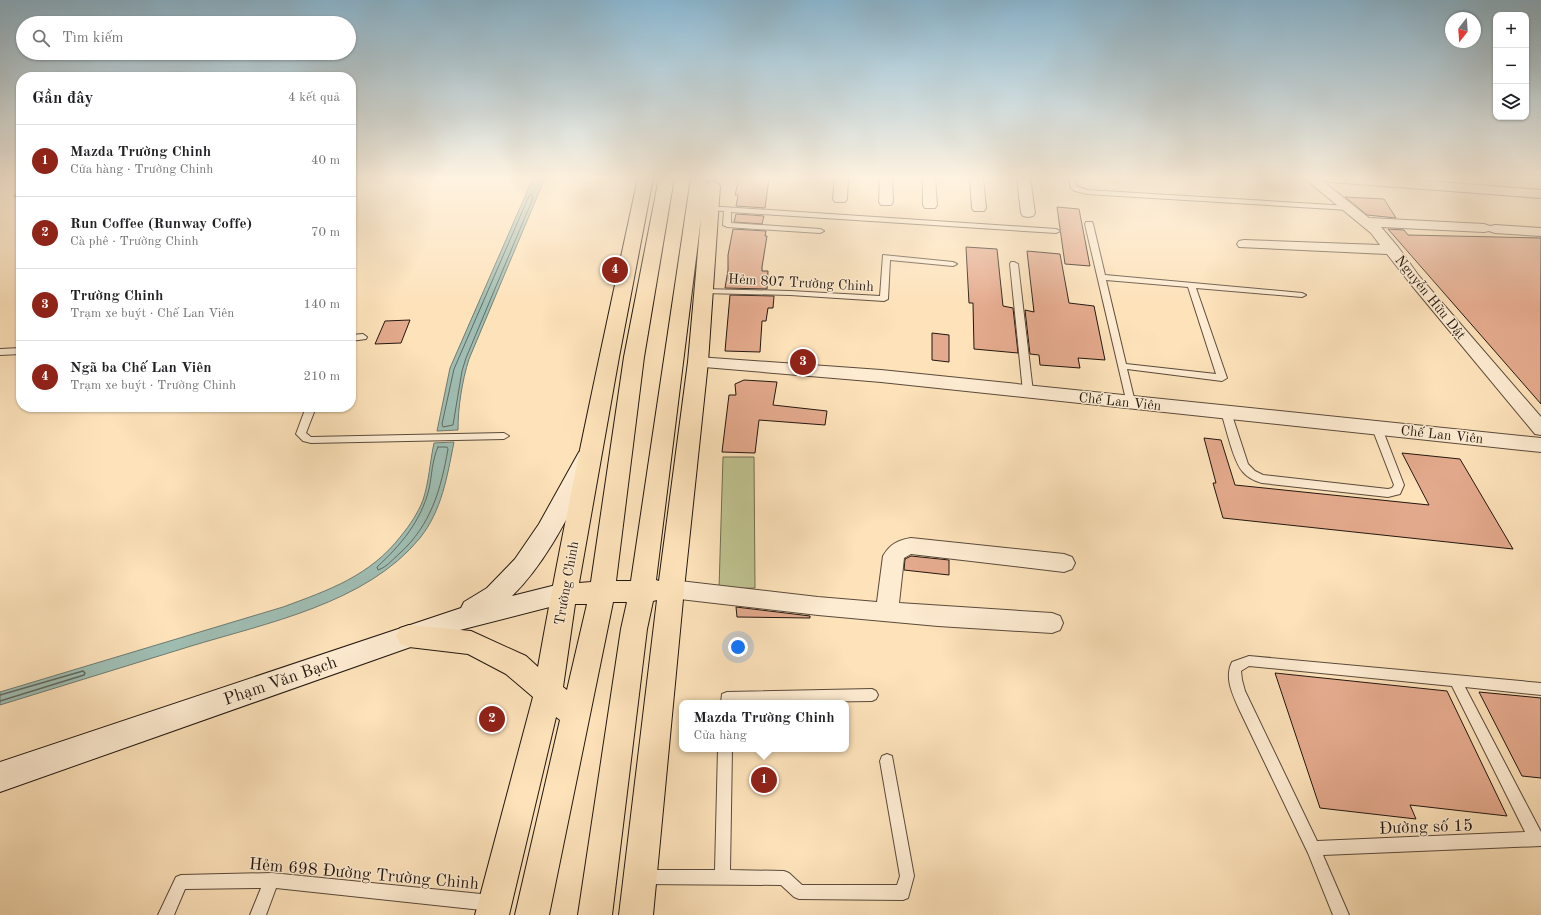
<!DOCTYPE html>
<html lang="vi">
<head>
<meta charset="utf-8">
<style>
	:root { --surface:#fff; --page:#f2f2f2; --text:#202124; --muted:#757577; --line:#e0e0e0; --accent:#8f2418 }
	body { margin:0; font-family:"Old Standard TT",serif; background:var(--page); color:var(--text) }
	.controls { position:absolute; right:12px; top:12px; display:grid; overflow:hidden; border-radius:8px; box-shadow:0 1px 3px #0004 }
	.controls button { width:36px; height:36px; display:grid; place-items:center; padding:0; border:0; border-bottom:1px solid var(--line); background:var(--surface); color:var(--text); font:20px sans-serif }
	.compass { position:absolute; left:1445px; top:12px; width:36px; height:36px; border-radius:50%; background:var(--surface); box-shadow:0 1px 3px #0004; rotate:197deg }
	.you { position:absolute; left:738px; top:647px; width:14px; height:14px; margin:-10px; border:3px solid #fff; border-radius:50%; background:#1a73e8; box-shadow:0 0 0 6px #1a73e833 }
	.badge { display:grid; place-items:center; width:26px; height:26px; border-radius:50%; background:var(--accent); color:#fff; font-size:13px; font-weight:700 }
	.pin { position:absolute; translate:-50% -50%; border:2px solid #fff; box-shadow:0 1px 4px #0006 }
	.popup { position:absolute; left:679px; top:700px; width:170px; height:52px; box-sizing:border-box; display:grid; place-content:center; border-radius:8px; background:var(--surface); filter:drop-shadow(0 1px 3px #0005); font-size:13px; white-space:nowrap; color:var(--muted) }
	.popup b { font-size:15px; color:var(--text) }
	.popup::after { content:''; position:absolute; left:50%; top:100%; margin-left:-8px; border:8px solid transparent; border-top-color:var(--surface) }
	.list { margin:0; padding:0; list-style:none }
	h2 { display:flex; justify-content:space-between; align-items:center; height:52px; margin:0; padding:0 16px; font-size:17px }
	h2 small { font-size:13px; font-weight:400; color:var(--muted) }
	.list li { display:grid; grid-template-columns:26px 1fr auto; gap:12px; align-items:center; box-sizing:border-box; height:72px; padding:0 16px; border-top:1px solid var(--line) }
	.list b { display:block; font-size:15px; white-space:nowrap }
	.list p { margin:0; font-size:13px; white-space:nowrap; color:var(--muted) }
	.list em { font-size:13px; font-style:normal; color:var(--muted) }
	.icon { flex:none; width:22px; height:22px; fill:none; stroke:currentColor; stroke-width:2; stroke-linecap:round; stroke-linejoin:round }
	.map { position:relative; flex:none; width:1541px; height:915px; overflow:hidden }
	.search { position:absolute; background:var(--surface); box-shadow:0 1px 3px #0004; left:16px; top:16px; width:340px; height:44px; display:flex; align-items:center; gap:10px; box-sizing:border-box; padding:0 14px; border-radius:22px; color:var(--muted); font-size:15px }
	.panel { position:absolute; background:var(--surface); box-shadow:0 1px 3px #0004; left:16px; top:72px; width:340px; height:340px; border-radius:16px }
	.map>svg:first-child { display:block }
	.green { fill:#bfc390; stroke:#716d50 }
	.water { fill:#9fbdb2; stroke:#6d7b71 }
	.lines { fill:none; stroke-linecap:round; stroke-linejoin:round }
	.shore-far1 { stroke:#616a60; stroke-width:1 }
	.shore { stroke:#616a60; stroke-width:1.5 }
	.building { fill:#e4aa8d; stroke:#23170f }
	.lane-casing { stroke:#5a4a3a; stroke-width:2 }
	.street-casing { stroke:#5a4a3a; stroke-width:2 }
	.secondary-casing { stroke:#23170f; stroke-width:2 }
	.primary-casing { stroke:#23170f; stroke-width:2 }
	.lane { fill:#feecd2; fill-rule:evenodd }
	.street { fill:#feecd2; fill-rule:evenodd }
	.secondary { fill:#feecd2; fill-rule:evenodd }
	.primary { fill:#fde2ba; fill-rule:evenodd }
	.labels { text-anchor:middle; stroke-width:3; stroke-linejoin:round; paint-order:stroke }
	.street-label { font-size:14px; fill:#23170f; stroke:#feecd2 }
	.near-street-label { font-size:17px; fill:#23170f; stroke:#feecd2 }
</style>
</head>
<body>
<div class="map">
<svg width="1541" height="915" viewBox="0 0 1541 915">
	<rect width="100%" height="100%" fill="#fde2ba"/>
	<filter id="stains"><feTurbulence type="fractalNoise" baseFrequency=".005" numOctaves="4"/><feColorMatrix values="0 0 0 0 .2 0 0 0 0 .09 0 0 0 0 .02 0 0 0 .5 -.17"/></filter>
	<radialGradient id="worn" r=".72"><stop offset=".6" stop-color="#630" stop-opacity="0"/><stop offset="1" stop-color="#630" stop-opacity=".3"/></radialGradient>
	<!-- green -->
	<path class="green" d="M 723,457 L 754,457 L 755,588 L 719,589 Z"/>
	<!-- water -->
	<g class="water">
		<path d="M 533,178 L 545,178 L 469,359 C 462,381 458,407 458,430 L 437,431 L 450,368 Z"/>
		<path d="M 454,442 C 447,477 442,510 420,538 C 366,604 266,623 188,647 C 125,666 63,686 0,705 L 0,692 L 283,607 C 329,590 370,576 401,536 C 410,525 418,513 423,500 C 429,482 430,461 434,443 Z"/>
	</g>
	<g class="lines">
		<!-- shore-far1 -->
		<g class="shore-far1">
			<path d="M 532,195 L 533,198 L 466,358 L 462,371 L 453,425 L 443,427 L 442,424 L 454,369 L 529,196 Z"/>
			<path d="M 438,447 L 447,447 L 448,449 C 441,489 431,525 400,553 C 393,559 387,567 378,570 L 377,567 C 401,545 421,521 429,489 C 432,475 432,460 438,447 Z"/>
		</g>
		<!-- shore -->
		<path class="shore" d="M 0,695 L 83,671 L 85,673 L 84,675 L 0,701"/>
	</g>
	<!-- building -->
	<g class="building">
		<path d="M 739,178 L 769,179 L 765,208 L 736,206 L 738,195 L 735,195 Z"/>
		<path d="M 1345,197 L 1384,199 L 1396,218 L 1367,215 Z"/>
		<path d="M 1057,207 L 1079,209 L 1090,266 L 1065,264 Z"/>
		<path d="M 736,214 L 764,216 L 762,224 L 734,222 Z"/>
		<path d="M 733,229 L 766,231 L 765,236 L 767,236 L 762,267 L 762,271 L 768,271 L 767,289 L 725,288 L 728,270 L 728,255 Z"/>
		<path d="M 1388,229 L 1404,230 L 1408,235 L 1541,238 L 1541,404 Z"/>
		<path d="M 966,247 L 997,249 L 1003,306 L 1013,308 L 1018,353 L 974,349 L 973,303 L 969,303 Z"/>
		<path d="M 1027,251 L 1060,254 L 1069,303 L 1094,306 L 1105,360 L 1078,358 L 1080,368 L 1040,365 L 1039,355 L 1030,354 L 1025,310 L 1034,312 Z"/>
		<path d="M 730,295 L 774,296 L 773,308 L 768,308 L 766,321 L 762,321 L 760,352 L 725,351 Z"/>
		<path d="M 410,320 L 401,343 L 375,344 L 385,321 Z"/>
		<path d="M 932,333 L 949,335 L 949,362 L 932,360 Z"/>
		<path d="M 744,380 L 777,382 L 773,405 L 827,411 L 825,425 L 759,420 L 755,453 L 722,452 L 729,395 L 736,395 L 735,384 Z"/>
		<path d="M 1204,438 L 1221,440 L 1235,485 L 1429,505 L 1402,453 L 1460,459 L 1513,549 L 1223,518 L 1213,483 L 1216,483 Z"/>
		<path d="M 911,556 L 949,560 L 949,575 L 904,570 L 905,559 Z"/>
		<path d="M 736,607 L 810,616 L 810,618 L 737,617 Z"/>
		<path d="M 1275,673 L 1447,691 L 1507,816 L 1410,805 L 1416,819 L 1320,808 Z"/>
		<path d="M 1479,692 L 1541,698 L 1541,778 L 1522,776 Z"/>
	</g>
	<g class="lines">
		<defs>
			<g id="lane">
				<path d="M 1069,178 L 1075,178 L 1076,186 L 1087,190 L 1349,206 L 1353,208 L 1349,210 L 1087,194 L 1075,191 L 1071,188 Z"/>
				<path d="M 21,194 L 21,198 L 14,196 L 16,195 Z"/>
				<path d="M 707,206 L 1056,229 L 1060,231 L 1056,233 L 731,212 L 731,223 L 820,229 L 824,231 L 820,233 L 727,227 L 723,225 L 724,211 L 707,210 Z"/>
				<path d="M 1086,222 L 1092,222 L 1093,224 L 1105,275 L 1302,293 L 1306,295 L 1302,297 L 1196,288 L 1227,378 L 1222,381 L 1127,369 L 1135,402 L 1130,405 L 1127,404 L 1085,224 ZM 1106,280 L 1188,287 L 1216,374 L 1126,364 Z"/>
				<path d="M 883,255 L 953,262 L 957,264 L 953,266 L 890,260 L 888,299 L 884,301 L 790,295 L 703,293 L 699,291 L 703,289 L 790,291 L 880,296 Z"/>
				<path d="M 1011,262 L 1014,262 L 1018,264 L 1033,392 L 1028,395 L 1023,392 L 1010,264 Z"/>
				<path d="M 363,334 L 367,337 L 366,339 L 351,341 L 351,335 Z"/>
				<path d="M 21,348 L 21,354 L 0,355 L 0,349 Z"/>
				<path d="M 306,407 L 316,407 L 306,433 L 311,437 L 504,433 L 509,436 L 504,439 L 311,443 L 303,441 L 296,434 Z"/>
				<path d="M 1226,409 L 1231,412 L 1248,464 L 1255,471 L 1263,475 L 1388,489 L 1392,488 L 1394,485 L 1372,428 L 1377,425 L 1382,428 L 1404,485 L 1400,494 L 1388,497 L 1262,483 C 1255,481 1248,478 1243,472 C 1233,461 1226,427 1221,412 Z"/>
				<path d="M 1249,656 L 1541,683 L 1541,695 L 1465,687 L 1541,832 L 1541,846 L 1323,855 L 1349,915 L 1333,915 L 1308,853 L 1239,709 C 1233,695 1224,678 1232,662 ZM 1249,666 L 1452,686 L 1525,832 L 1317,841 L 1245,691 L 1242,680 L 1241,671 Z"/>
				<path d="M 872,689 L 876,691 L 878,695 L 876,699 L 872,701 L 721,703 L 722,694 L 727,692 Z"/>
				<path d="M 718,749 L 732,749 L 730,870 L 784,871 L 789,873 L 802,885 L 897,885 L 900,876 L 880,761 L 882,756 L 887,754 L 892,756 L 914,876 L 908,898 L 903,900 L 799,899 L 794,897 L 781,885 L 643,884 L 638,882 L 636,877 L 638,872 L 643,870 L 715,870 Z"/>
				<path d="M 272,873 L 491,895 L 496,898 L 499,903 L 496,908 L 491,911 L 276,888 L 266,915 L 250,915 L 261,888 L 185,889 L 174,915 L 158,915 L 176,877 L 181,875 Z"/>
			</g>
			<g id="street">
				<path d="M 835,178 L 848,178 L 847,199 L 845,202 L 835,202 L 833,199 Z"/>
				<path d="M 880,178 L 892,178 L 893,202 L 891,205 L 881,205 L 879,202 Z"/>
				<path d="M 923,178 L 935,178 L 937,205 L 935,208 L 925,208 L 923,205 Z"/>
				<path d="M 970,178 L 983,178 L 986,208 L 984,211 L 974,211 L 972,208 Z"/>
				<path d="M 1017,178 L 1030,178 L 1035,213 L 1033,216 L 1028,217 L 1023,216 L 1021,213 Z"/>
				<path d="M 1304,178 L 1319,178 L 1369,218 L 1484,224 L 1490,226 L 1495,225 L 1541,228 L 1541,236 L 1495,233 L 1489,231 L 1484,232 L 1381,227 L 1398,247 L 1419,276 L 1541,417 L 1541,435 L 1535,434 L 1409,282 L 1387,254 L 1239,247 L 1237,244 L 1239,241 L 1244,240 L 1380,245 L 1371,233 Z"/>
				<path d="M 1325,178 L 1388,178 L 1541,190 L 1541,198 L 1331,182 L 1326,181 Z"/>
				<path d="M 698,357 L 881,370 L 1541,438 L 1541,452 L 881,382 L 692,366 L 690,362 L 692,358 Z"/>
				<path d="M 911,538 L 1064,554 L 1072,557 L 1075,563 L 1072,569 L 1064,572 L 911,554 L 904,558 L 899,603 L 1052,613 L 1060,616 L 1063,623 L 1060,630 L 1052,633 L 938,626 L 818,615 L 671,598 L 663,595 L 660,589 L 663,583 L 671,580 L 818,597 L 877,602 L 883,556 C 890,544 898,540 911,538 Z"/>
			</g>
			<path id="secondary" d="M 587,450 L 595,452 L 598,458 C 573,505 551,558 512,596 L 564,583 L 573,587 L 577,594 L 573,601 L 456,631 L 0,792 L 0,762 L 461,608 L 464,602 L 487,588 L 515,559 L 539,524 L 579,452 Z"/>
			<path id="primary" d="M 638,178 L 653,178 L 619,357 L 579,583 L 591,582 L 624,357 L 659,178 L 674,178 L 644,357 L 616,581 L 631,581 L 691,178 L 706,178 L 706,184 L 712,181 L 717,183 L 720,186 L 708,362 L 684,589 L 653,915 L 619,915 L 657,600 L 653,601 L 647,629 L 612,915 L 578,915 L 621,629 L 627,602 L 613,602 L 549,915 L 515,915 L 560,720 L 556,717 L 509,915 L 475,915 L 533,697 L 506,674 L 468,654 L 409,647 L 400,644 L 396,636 L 400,628 L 409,625 L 471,631 L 526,656 L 538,667 C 567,503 603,341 638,178 ZM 701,218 L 688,362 L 659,581 L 656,580 ZM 575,604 L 587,604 L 567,690 L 563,687 Z"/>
		</defs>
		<!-- lane casing -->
		<use href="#lane" class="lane-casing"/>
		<!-- street casing -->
		<use href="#street" class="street-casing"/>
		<!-- secondary casing -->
		<use href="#secondary" class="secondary-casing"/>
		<!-- primary casing -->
		<use href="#primary" class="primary-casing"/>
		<!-- lane -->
		<use href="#lane" class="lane"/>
		<!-- street -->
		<use href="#street" class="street"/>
		<!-- secondary -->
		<use href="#secondary" class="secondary"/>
		<!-- primary -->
		<use href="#primary" class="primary"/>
	</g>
	<!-- sky -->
	<linearGradient id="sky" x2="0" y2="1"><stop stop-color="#8bb8d2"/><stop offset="0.58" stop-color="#fef2e0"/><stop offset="1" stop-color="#fef2e0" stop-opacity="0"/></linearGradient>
	<rect width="1541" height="307" fill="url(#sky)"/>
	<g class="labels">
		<!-- street labels -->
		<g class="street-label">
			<text transform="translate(801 282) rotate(3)" y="5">Hẻm 807 Trường Chinh</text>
			<text transform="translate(1431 297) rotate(51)" y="5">Nguyễn Hữu Dật</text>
			<text transform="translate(1120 401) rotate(6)" y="5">Chế Lan Viên</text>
			<text transform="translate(1442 434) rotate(6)" y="5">Chế Lan Viên</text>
			<text transform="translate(566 583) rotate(-80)" y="5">Trường Chinh</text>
		</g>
		<!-- near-street labels -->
		<g class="near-street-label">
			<text transform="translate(280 680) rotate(-19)" y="6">Phạm Văn Bạch</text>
			<text transform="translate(1426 826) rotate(-2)" y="6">Đường số 15</text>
			<text transform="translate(364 873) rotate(5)" y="6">Hẻm 698 Đường Trường Chinh</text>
		</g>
	</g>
	<rect width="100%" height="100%" filter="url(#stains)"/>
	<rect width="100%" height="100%" fill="url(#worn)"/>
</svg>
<div class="controls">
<button>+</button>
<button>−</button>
<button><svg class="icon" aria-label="layers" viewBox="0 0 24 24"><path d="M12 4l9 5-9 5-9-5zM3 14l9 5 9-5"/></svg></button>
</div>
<svg class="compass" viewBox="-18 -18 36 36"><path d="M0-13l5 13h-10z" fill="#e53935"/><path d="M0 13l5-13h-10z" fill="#757577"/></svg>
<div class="you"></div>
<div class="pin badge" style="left:764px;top:780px">1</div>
<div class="popup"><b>Mazda Trường Chinh</b>Cửa hàng</div>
<div class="pin badge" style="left:492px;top:719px">2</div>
<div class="pin badge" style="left:803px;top:362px">3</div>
<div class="pin badge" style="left:615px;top:270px">4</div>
<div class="search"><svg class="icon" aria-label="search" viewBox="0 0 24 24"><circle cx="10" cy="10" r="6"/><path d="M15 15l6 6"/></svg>Tìm kiếm</div>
<section class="panel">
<h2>Gần đây<small>4 kết quả</small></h2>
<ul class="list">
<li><span class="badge">1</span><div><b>Mazda Trường Chinh</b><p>Cửa hàng · Trường Chinh</p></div><em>40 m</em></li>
<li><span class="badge">2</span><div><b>Run Coffee (Runway Coffe)</b><p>Cà phê · Trường Chinh</p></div><em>70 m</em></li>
<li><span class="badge">3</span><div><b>Trường Chinh</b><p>Trạm xe buýt · Chế Lan Viên</p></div><em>140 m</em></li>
<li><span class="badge">4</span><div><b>Ngã ba Chế Lan Viên</b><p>Trạm xe buýt · Trường Chinh</p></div><em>210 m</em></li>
</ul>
</section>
</div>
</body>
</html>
